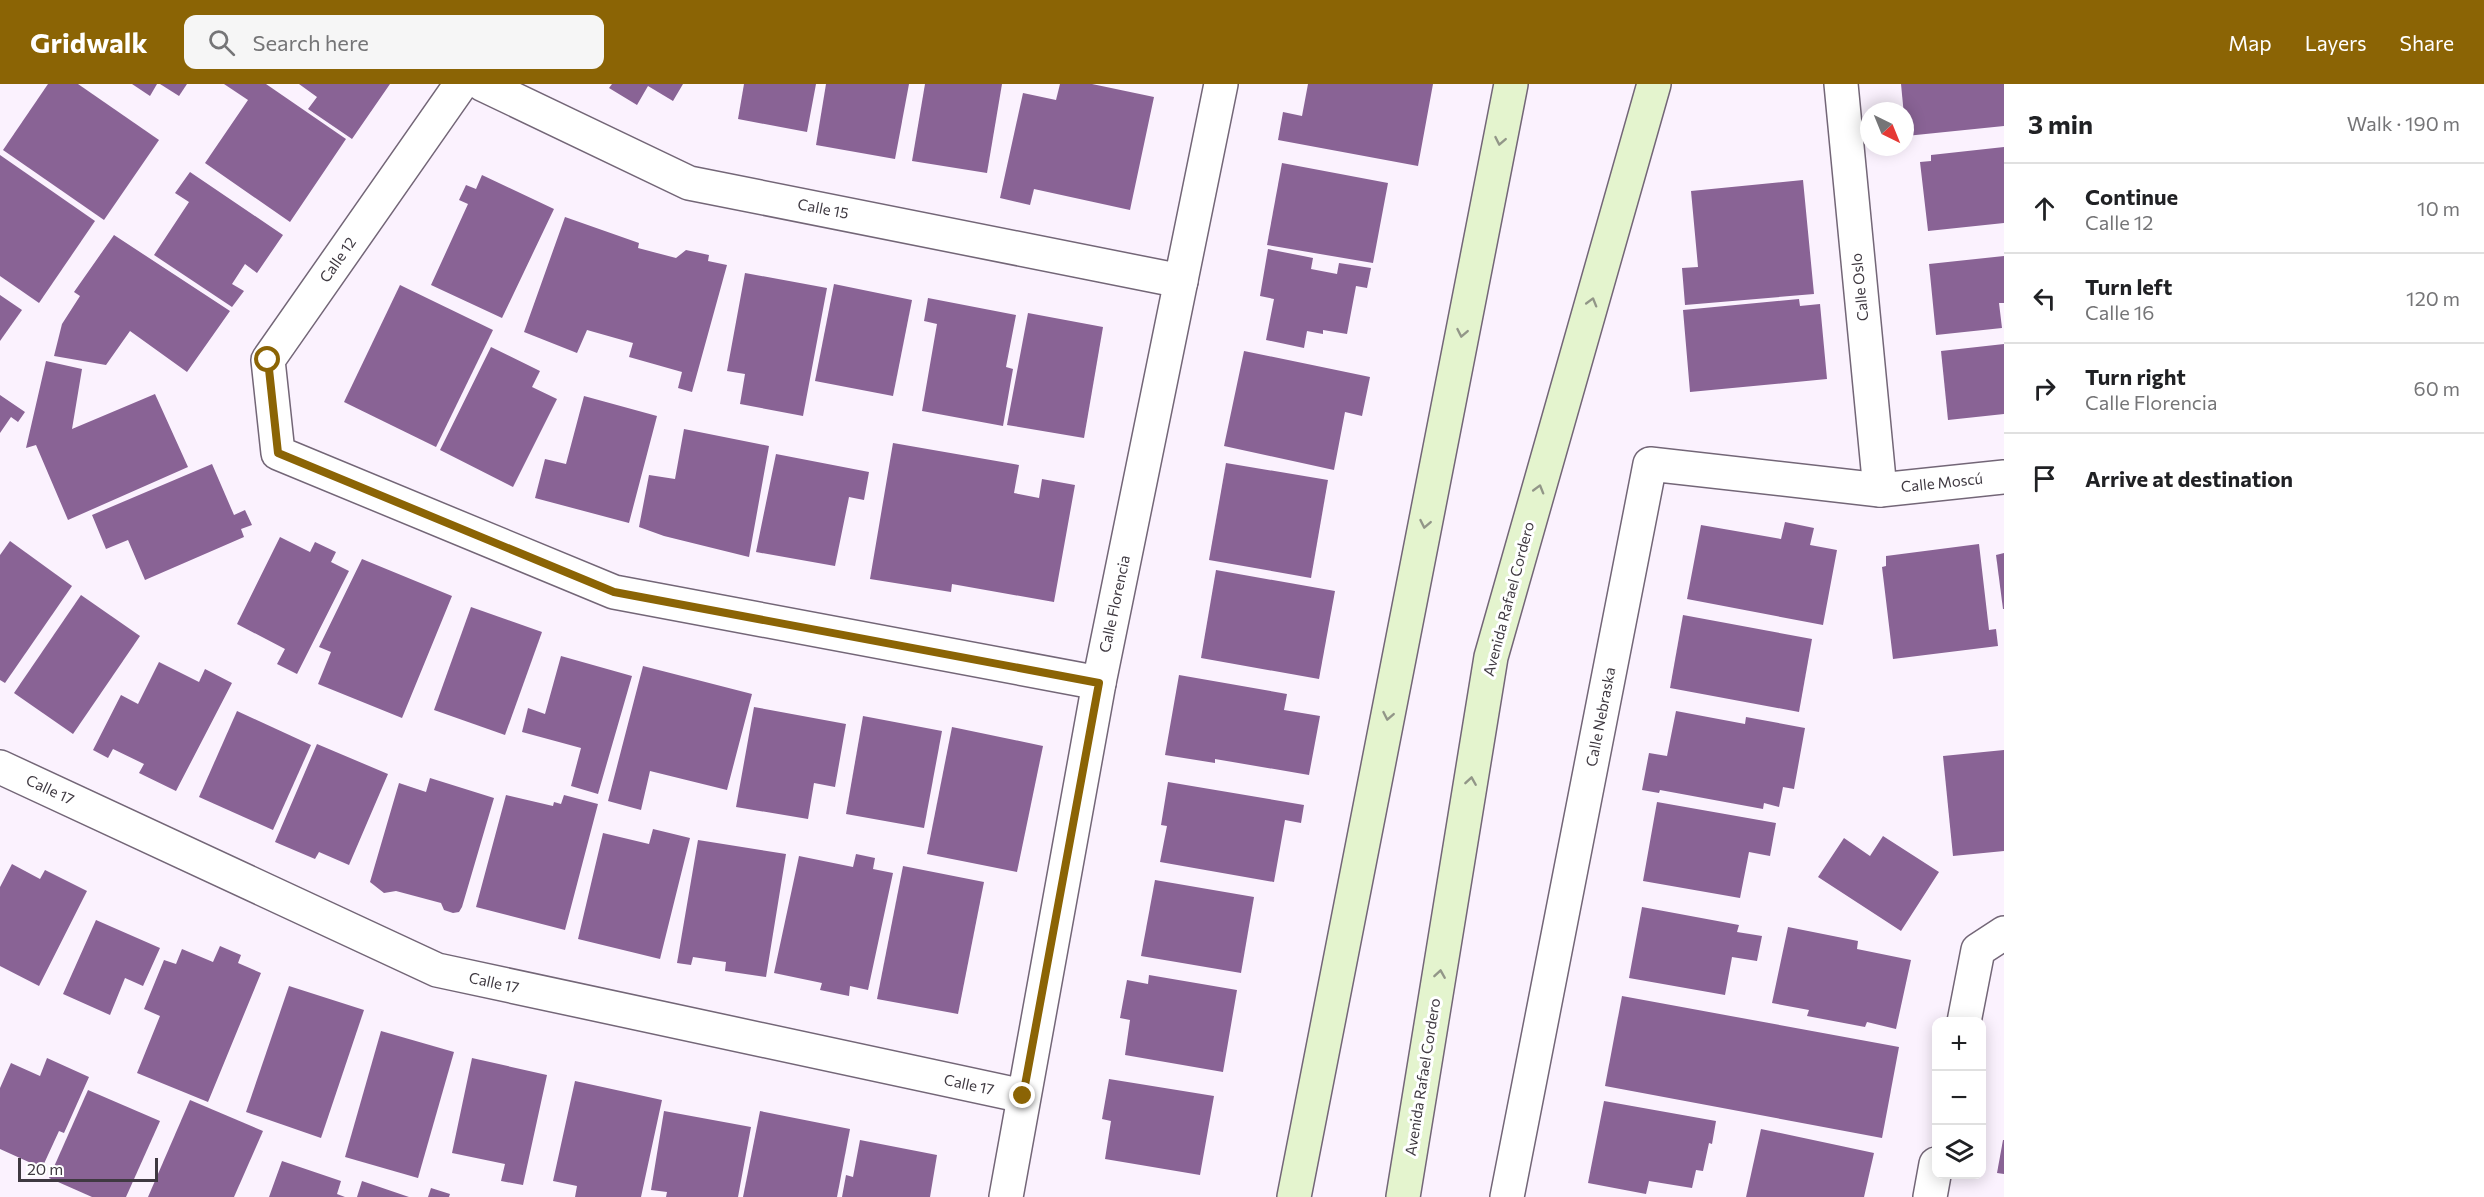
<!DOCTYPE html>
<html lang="en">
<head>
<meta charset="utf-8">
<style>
	:root { --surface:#fff; --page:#f6f6f6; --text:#202124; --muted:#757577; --line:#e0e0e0; --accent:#8b6405 }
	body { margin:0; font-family:Commissioner,sans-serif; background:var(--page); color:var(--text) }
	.controls { position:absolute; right:18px; bottom:18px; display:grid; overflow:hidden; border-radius:12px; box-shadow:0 3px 15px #0003 }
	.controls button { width:54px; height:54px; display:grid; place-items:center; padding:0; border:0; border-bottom:2px solid var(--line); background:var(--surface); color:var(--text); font:30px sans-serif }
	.compass { position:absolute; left:1860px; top:18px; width:54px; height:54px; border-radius:50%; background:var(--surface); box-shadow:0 3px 15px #0003; rotate:137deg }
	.scale { position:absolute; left:18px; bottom:15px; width:140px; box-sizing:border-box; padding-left:6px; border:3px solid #3f3941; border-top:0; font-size:16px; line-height:21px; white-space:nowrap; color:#3f3941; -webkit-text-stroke:4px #fff; paint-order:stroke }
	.stop { position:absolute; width:18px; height:18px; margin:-14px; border:4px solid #8b6405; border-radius:50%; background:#fff }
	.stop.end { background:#8b6405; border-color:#fff; box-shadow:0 2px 6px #0008 }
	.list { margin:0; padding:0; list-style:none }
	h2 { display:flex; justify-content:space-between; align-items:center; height:78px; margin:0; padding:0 24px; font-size:26px }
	h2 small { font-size:20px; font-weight:400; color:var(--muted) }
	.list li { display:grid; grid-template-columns:39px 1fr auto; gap:18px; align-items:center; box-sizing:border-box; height:90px; padding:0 24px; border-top:2px solid var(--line) }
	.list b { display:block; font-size:22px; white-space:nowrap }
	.list p { margin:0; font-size:20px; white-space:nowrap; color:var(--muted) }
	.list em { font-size:20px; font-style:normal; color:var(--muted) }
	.icon { flex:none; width:33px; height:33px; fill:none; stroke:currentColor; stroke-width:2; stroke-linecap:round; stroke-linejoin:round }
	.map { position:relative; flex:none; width:2004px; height:1113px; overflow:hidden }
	header { display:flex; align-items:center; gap:36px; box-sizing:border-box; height:84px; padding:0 30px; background:var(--accent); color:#fff }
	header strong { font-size:28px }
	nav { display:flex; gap:33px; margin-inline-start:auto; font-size:21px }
	.search { width:420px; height:54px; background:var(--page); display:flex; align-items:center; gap:15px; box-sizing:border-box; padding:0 21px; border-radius:12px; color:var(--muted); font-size:22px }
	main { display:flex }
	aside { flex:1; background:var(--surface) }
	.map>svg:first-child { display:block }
	.building { fill:#896395 }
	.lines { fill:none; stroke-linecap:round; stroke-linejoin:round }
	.street-casing { stroke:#736677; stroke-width:36 }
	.secondary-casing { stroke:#736677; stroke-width:36 }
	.street { stroke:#fff; stroke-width:33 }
	.secondary { stroke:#e4f4ce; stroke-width:33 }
	.oneway { stroke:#929688 }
	.route { stroke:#8b6405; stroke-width:8 }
	.labels { text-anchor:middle; stroke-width:6; stroke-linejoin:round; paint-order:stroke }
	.street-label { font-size:15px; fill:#3f3941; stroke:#fff }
</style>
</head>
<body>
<header>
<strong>Gridwalk</strong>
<div class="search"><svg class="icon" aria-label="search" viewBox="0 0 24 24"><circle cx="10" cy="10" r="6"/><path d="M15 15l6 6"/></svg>Search here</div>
<nav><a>Map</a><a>Layers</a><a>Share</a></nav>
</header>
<main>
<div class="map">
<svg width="2004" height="1113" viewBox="0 0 2004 1113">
	<rect width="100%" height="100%" fill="#fbf2fe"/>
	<!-- building -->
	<g class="building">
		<path d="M 48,0 L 78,0 L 159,56 L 104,136 L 3,66 Z"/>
		<path d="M 132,0 L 157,0 L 150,12 Z"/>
		<path d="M 160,0 L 187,0 L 179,12 Z"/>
		<path d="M 224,0 L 266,0 L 346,55 L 290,138 L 205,79 L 248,16 Z"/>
		<path d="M 299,0 L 390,0 L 352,55 L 308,25 L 317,13 Z"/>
		<path d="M 612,0 L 683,0 L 673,17 L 648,2 L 637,21 L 609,4 Z"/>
		<path d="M 744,0 L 816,0 L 807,48 L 738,35 Z"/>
		<path d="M 826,0 L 909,0 L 895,75 L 816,61 Z"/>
		<path d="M 925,0 L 1002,0 L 987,89 L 912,77 Z"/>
		<path d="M 1060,0 L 1092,0 L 1154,13 L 1130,126 L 1034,105 L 1030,121 L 1000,114 L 1023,9 L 1056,16 Z"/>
		<path d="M 1308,0 L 1433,0 L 1418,82 L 1278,56 L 1283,28 L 1302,32 Z"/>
		<path d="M 1901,0 L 2004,0 L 2004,42 L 1906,52 Z"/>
		<path d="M 2004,63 L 2004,139 L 1928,147 L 1920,78 L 1931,77 L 1931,71 Z"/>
		<path d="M 0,71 L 95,137 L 39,219 L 0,192 Z"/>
		<path d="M 1282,79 L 1388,99 L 1373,179 L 1267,161 Z"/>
		<path d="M 190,88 L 283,151 L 257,189 L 245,180 L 232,200 L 244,207 L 232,223 L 154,171 L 189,118 L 175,109 Z"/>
		<path d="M 482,91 L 554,125 L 502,234 L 431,201 L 468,120 L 459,116 L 466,101 L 476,105 Z"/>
		<path d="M 1803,96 L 1814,210 L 1685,221 L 1682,184 L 1698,183 L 1691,107 Z"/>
		<path d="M 565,133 L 639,159 L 638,164 L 676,174 L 686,166 L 709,171 L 708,177 L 727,181 L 692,308 L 678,304 L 682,288 L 629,273 L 633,259 L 587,246 L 577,269 L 524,248 Z"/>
		<path d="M 114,151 L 230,227 L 187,288 L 130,247 L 106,281 L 54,272 L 62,240 L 80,212 L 74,208 Z"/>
		<path d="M 1268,165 L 1313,174 L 1311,185 L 1337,190 L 1339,179 L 1371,184 L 1367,204 L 1356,202 L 1347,250 L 1323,246 L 1323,250 L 1307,247 L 1304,264 L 1266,256 L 1274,215 L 1260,212 Z"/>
		<path d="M 2004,172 L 2004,219 L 1999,219 L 2002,244 L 1936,251 L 1929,180 Z"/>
		<path d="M 745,189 L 827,204 L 803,332 L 740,320 L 745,290 L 727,287 Z"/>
		<path d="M 834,200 L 912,216 L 893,312 L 815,297 Z"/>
		<path d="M 400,201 L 493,246 L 436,363 L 344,318 Z"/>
		<path d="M 0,211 L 22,226 L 0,257 Z"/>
		<path d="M 928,214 L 1016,231 L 1006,283 L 1013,285 L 1003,342 L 922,327 L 937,240 L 924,237 Z"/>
		<path d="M 1799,215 L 1800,222 L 1820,220 L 1827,295 L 1690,308 L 1683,226 Z"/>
		<path d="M 1028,229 L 1103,243 L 1084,354 L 1007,341 Z"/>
		<path d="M 2004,260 L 2004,330 L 1948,336 L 1941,267 Z"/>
		<path d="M 491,263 L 540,287 L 532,303 L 557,315 L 513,403 L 440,366 Z"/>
		<path d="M 1244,267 L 1370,293 L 1362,332 L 1345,328 L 1334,386 L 1224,362 Z"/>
		<path d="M 46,277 L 82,285 L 72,345 L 155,310 L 188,383 L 68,436 L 36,361 L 26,364 Z"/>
		<path d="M 0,311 L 25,328 L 18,338 L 11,333 L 0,349 Z"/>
		<path d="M 584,312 L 657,332 L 629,439 L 535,414 L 545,375 L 566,380 Z"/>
		<path d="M 684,345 L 769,362 L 749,473 L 664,452 L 639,443 L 649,391 L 675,395 Z"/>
		<path d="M 893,359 L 1019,381 L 1014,409 L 1039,414 L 1042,395 L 1075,401 L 1054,518 L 952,500 L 951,508 L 870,495 Z"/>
		<path d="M 776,370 L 869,388 L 864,416 L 849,413 L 835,482 L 756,468 Z"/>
		<path d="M 1226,379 L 1328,396 L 1311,494 L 1209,476 Z"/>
		<path d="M 212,380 L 234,431 L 245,426 L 252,441 L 241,445 L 244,453 L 145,496 L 128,456 L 106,465 L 92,431 Z"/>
		<path d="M 1785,438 L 1814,444 L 1810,461 L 1837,466 L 1823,541 L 1687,515 L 1701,441 L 1781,455 Z"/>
		<path d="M 280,453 L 310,468 L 315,458 L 336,468 L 331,478 L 349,487 L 297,590 L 277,580 L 285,565 L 237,540 Z"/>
		<path d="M 10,457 L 72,502 L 5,599 L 0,596 L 0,471 Z"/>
		<path d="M 1979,460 L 1989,546 L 1996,545 L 1998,562 L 1893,575 L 1882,483 L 1886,482 L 1886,472 Z"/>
		<path d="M 2004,469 L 2004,525 L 2003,525 L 1996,471 Z"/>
		<path d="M 362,475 L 452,512 L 402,634 L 318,600 L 331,568 L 319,563 Z"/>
		<path d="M 1216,486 L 1335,507 L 1319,595 L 1201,574 Z"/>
		<path d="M 81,511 L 140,552 L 73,650 L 14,609 Z"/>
		<path d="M 471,523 L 542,548 L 505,651 L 434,626 Z"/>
		<path d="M 1683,531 L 1812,555 L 1799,628 L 1670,604 Z"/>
		<path d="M 561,572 L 632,592 L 598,710 L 571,702 L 581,664 L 522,648 L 528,624 L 545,630 Z"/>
		<path d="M 159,578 L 199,598 L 205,585 L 232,599 L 176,707 L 139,689 L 144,680 L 113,665 L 108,674 L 93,666 L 121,611 L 138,620 Z"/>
		<path d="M 643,582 L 752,610 L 727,706 L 650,687 L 641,726 L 608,717 Z"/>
		<path d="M 1179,591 L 1287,610 L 1284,626 L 1320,632 L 1309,691 L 1215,675 L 1215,679 L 1165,671 Z"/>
		<path d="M 754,623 L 846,640 L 835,703 L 814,699 L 808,735 L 736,723 Z"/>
		<path d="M 237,627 L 311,661 L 273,746 L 199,713 Z"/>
		<path d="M 1676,627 L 1745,640 L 1746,633 L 1805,644 L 1794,705 L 1783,703 L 1779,723 L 1764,719 L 1763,725 L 1660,706 L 1659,709 L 1642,706 L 1649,669 L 1667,672 Z"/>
		<path d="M 863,632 L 942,647 L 924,744 L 846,730 Z"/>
		<path d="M 952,643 L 1043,662 L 1017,788 L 927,770 Z"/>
		<path d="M 317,660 L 388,690 L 349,781 L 319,768 L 315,775 L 275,758 Z"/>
		<path d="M 2004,666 L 2004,767 L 1953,772 L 1943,672 Z"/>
		<path d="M 430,694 L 494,714 L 462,823 L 459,828 L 453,829 L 444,826 L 441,819 L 396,807 L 384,809 L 370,798 L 399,699 L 426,708 Z"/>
		<path d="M 1168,698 L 1304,721 L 1301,739 L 1285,736 L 1274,798 L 1160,778 L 1167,742 L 1161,741 Z"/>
		<path d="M 506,711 L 553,722 L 554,718 L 561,720 L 564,711 L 598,720 L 565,846 L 476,823 Z"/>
		<path d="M 1657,718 L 1776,739 L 1770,772 L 1749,768 L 1740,814 L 1643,797 Z"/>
		<path d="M 653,745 L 690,754 L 660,875 L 578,855 L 603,749 L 649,760 Z"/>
		<path d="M 1883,752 L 1939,788 L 1901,847 L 1818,793 L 1844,754 L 1870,772 Z"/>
		<path d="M 698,756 L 786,770 L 766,893 L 725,887 L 726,878 L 693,873 L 691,881 L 677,879 Z"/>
		<path d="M 856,770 L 875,774 L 873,785 L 893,789 L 868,906 L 850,902 L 849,912 L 820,906 L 822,899 L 774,889 L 799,772 L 853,783 Z"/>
		<path d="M 12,780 L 40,795 L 45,786 L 87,807 L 39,902 L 0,882 L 0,803 Z"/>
		<path d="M 903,782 L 984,798 L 958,930 L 877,915 Z"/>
		<path d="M 1155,796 L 1254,813 L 1241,889 L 1141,872 Z"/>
		<path d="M 1642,823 L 1739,841 L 1737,848 L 1762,852 L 1757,877 L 1732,873 L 1725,911 L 1629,894 Z"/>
		<path d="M 96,836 L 160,864 L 143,902 L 125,894 L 110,931 L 63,910 Z"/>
		<path d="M 1788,843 L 1858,857 L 1857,865 L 1911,876 L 1896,945 L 1867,938 L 1865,943 L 1807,932 L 1809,926 L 1772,919 Z"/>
		<path d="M 220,862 L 241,871 L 238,879 L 261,889 L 208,1018 L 137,989 L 160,932 L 144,925 L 164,876 L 176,880 L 182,865 L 213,878 Z"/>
		<path d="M 1149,891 L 1237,906 L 1223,988 L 1125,971 L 1130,936 L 1120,934 L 1127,896 L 1148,900 Z"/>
		<path d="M 289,902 L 364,926 L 321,1054 L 246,1028 Z"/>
		<path d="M 1622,912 L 1899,963 L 1882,1054 L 1605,1002 Z"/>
		<path d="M 381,947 L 454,968 L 418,1094 L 345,1073 Z"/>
		<path d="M 47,974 L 89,993 L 64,1049 L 59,1047 L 42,1084 L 0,1065 L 0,1004 L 11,979 L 40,992 Z"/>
		<path d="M 472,974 L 547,991 L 523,1101 L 501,1097 L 505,1080 L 452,1069 Z"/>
		<path d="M 1109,995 L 1214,1012 L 1200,1091 L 1105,1075 L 1111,1037 L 1102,1035 Z"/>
		<path d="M 575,997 L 662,1016 L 641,1113 L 575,1113 L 577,1102 L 553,1097 Z"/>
		<path d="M 88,1006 L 160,1037 L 126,1113 L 92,1113 L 49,1094 Z"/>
		<path d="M 190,1016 L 263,1047 L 234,1113 L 148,1113 Z"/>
		<path d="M 1604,1017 L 1716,1037 L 1712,1060 L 1709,1059 L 1703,1087 L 1696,1086 L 1692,1104 L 1649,1097 L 1646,1110 L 1588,1099 Z"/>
		<path d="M 664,1027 L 751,1043 L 738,1113 L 666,1113 L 667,1108 L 651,1106 Z"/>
		<path d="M 760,1027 L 850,1045 L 837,1113 L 743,1113 Z"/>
		<path d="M 1761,1045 L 1874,1069 L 1864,1113 L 1746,1113 Z"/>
		<path d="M 860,1056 L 937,1071 L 930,1113 L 842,1113 L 846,1091 L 853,1093 Z"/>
		<path d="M 2003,1056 L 2004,1056 L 2004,1090 L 1997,1089 Z"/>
		<path d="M 282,1077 L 341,1097 L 337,1110 L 345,1113 L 269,1113 Z"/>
		<path d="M 362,1097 L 409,1113 L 357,1113 Z"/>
		<path d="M 431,1104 L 450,1110 L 449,1113 L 428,1113 Z"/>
	</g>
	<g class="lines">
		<defs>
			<g id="street">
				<path d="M 461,0 L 268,276 L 278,369 L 614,508 L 1099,599"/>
				<path d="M 482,0 L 689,99 L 1181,197"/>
				<path d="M 1841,0 L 1880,406"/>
				<path d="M 0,683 L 437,886 L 1023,1012"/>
				<path d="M 1964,938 L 1978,866 L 2004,849"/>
				<path d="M 1006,1113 L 1099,599 L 1221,0"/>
				<path d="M 1507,1113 L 1650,380 L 1880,406 L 2004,393"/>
				<path d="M 1930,1113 L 1936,1080"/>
			</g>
			<g id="secondary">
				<path d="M 1294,1113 L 1511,0"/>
				<path d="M 1403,1113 L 1491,573 L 1654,0"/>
			</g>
		</defs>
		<!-- street casing -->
		<use href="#street" class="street-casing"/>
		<!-- secondary casing -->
		<use href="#secondary" class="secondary-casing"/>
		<!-- street -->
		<use href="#street" class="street"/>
		<!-- secondary -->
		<use href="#secondary" class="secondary"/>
	</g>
	<!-- one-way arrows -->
	<defs><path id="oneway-chevron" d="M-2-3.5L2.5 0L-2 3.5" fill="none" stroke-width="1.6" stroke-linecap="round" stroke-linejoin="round" transform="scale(1.5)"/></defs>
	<g class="oneway">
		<use href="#oneway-chevron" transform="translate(1500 57) rotate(101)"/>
		<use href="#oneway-chevron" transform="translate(1592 218) rotate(-74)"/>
		<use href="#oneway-chevron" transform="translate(1462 249) rotate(101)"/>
		<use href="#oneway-chevron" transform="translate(1539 405) rotate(-74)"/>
		<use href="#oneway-chevron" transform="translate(1425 440) rotate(101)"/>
		<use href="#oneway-chevron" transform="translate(1388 632) rotate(101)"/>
		<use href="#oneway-chevron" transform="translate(1471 697) rotate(-81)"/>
		<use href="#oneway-chevron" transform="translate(1440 890) rotate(-81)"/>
	</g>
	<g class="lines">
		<!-- route -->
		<path class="route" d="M 268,276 L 278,369 L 614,508 L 1099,599 L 1023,1012"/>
	</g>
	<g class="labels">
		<!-- street labels -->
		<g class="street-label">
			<text transform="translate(823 125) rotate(11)" y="5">Calle 15</text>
			<text transform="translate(338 176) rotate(-55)" y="5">Calle 12</text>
			<text transform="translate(1860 203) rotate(-96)" y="5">Calle Oslo</text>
			<text transform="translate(1942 399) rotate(-6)" y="5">Calle Moscú</text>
			<text transform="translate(1509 515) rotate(-75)" y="5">Avenida Rafael Cordero</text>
			<text transform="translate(1115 520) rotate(-78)" y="5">Calle Florencia</text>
			<text transform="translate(1601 633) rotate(-79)" y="5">Calle Nebraska</text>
			<text transform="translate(50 706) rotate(25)" y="5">Calle 17</text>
			<text transform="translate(494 899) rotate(12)" y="5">Calle 17</text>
			<text transform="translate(1423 993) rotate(-81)" y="5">Avenida Rafael Cordero</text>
			<text transform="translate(969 1001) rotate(12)" y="5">Calle 17</text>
		</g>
	</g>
</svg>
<div class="controls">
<button>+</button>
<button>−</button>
<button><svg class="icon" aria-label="layers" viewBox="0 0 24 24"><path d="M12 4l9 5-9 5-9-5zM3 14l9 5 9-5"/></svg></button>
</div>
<svg class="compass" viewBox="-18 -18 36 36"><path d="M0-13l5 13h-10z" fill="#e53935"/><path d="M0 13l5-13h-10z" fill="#757577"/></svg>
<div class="scale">20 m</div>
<div class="stop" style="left:268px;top:276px"></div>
<div class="stop end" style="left:1023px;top:1012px"></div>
</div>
<aside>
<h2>3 min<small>Walk · 190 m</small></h2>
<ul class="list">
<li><svg class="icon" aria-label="ahead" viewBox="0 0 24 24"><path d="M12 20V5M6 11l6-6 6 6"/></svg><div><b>Continue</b><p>Calle 12</p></div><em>10 m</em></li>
<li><svg class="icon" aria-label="left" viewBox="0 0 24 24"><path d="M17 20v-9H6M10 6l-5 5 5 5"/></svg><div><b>Turn left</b><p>Calle 16</p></div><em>120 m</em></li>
<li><svg class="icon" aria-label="right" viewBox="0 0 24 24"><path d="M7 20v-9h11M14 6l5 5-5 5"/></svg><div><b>Turn right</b><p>Calle Florencia</p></div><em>60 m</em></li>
<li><svg class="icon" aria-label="arrive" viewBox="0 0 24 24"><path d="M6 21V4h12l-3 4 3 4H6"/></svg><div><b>Arrive at destination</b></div></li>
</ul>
</aside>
</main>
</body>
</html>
